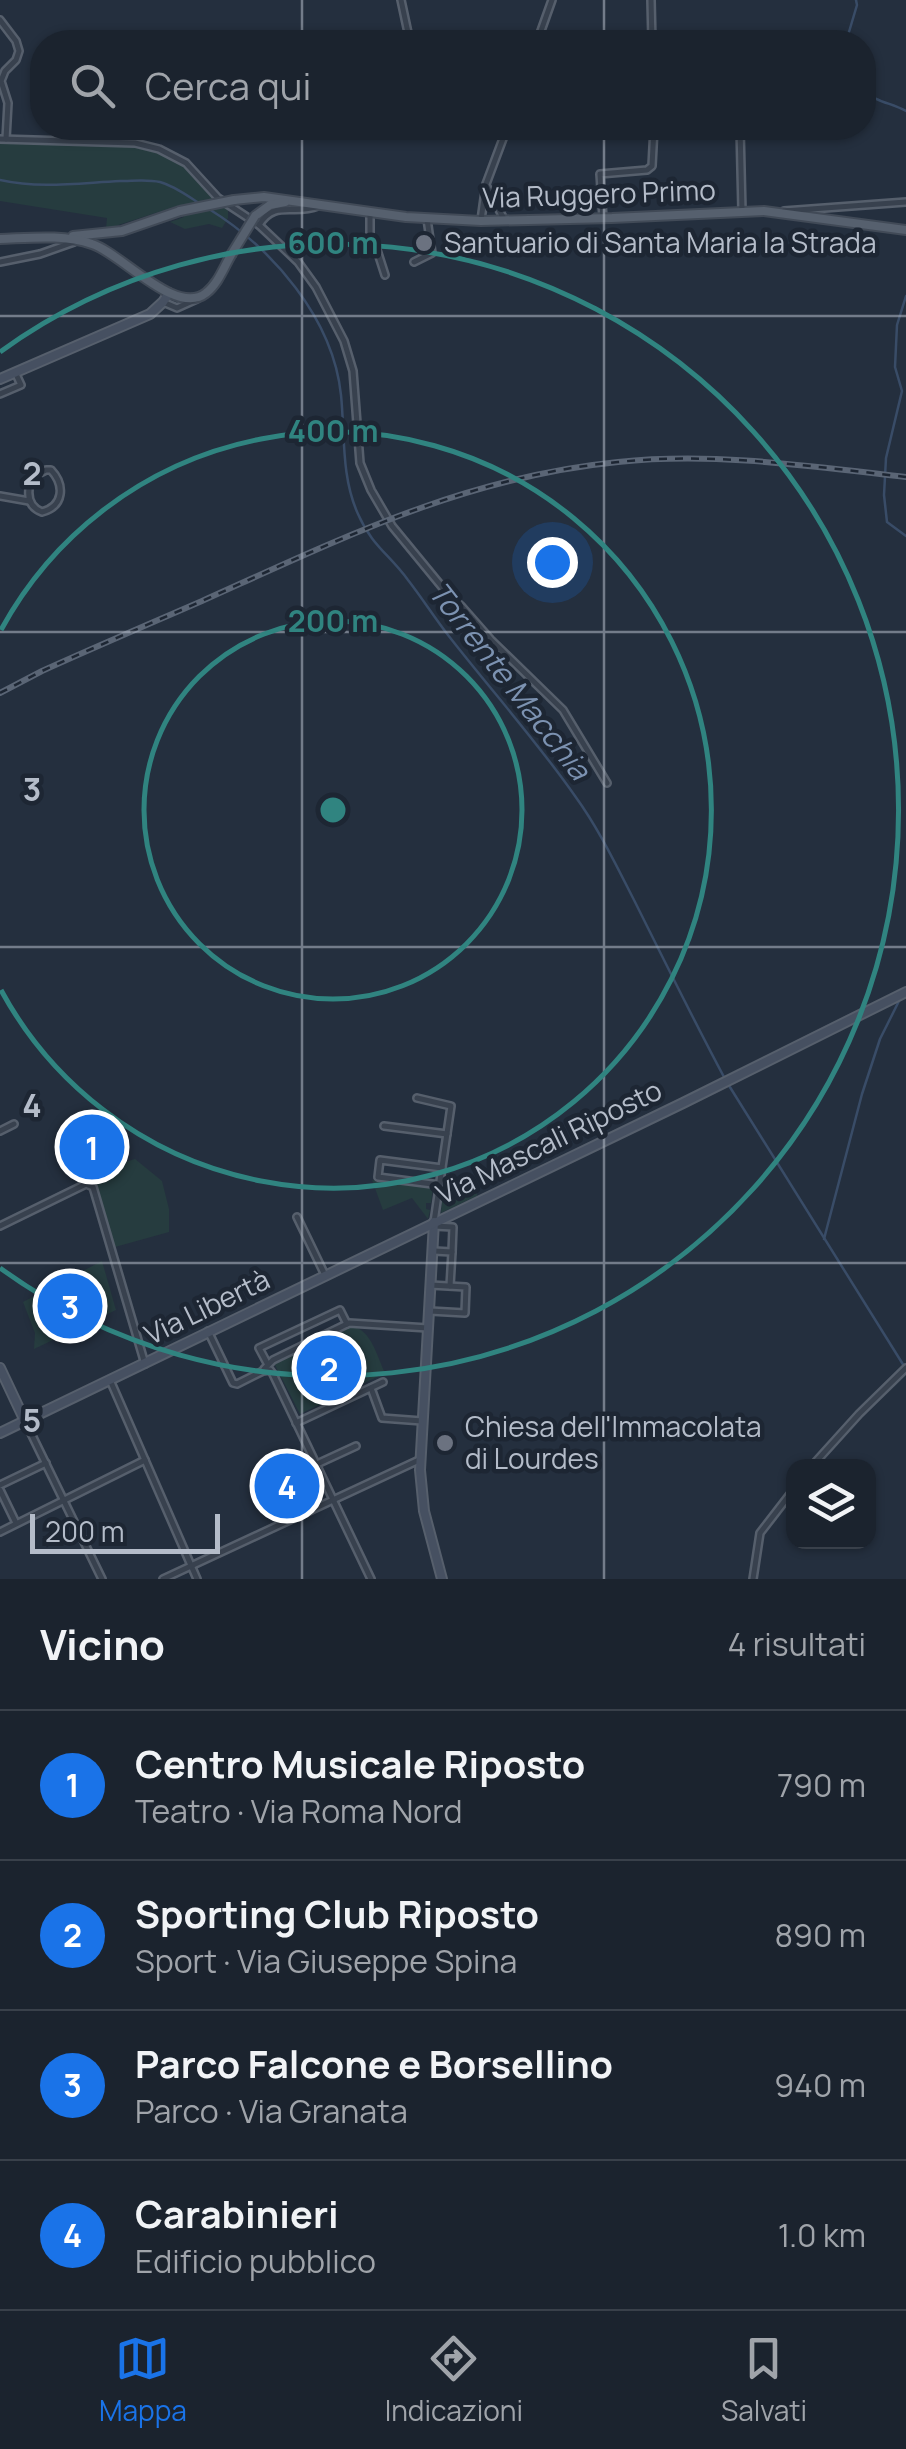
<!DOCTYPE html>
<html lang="it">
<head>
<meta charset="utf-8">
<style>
	:root { --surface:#1b232e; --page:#242b36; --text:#f1f3f6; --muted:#a0a4aa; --line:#39404a; --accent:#1a73e8 }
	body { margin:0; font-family:Manrope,sans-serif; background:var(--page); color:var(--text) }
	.controls { position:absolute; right:30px; bottom:30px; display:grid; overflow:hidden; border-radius:20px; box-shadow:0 2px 8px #0004 }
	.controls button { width:90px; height:90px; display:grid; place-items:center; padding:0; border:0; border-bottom:2px solid var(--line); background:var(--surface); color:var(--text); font:50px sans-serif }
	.scale { position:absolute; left:30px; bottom:25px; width:190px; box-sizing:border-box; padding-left:10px; border:5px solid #b4bcc9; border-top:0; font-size:28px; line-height:35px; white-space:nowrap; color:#b4bcc9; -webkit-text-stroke:8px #1d2633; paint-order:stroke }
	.you { position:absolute; left:552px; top:562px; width:35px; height:35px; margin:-25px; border:8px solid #fff; border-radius:50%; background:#1a73e8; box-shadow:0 0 0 15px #1a73e833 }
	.badge { display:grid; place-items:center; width:65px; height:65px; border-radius:50%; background:var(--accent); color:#fff; font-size:32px; font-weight:700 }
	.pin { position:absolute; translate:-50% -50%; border:5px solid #fff; box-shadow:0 2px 10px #0006 }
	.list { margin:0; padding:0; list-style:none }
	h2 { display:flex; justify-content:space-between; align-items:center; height:130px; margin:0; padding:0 40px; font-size:42px }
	h2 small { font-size:32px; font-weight:400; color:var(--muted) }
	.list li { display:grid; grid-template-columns:65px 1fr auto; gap:30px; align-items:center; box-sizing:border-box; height:150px; padding:0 40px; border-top:2px solid var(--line) }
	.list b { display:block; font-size:38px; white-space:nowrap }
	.list p { margin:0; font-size:32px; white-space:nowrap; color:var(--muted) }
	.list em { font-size:32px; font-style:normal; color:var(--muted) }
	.icon { flex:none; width:55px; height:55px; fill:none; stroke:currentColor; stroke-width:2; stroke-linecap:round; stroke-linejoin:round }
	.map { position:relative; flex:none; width:906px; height:1579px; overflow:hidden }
	.search { position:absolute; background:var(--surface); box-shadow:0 2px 8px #0004; left:30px; right:30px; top:30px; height:110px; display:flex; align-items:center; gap:25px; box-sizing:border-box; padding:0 35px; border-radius:40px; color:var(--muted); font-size:38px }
	.sheet { height:730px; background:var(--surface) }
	nav { display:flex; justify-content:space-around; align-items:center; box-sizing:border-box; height:140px; border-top:2px solid var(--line); background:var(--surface); font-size:28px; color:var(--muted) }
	nav a { display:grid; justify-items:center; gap:5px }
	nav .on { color:var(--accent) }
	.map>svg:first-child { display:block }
	.green { fill:#263c3f }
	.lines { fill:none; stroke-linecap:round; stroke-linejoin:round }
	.stream { stroke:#394c67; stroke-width:2.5 }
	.street-casing { stroke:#565f6c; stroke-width:10 }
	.secondary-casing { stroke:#565f6c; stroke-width:12 }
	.primary-casing { stroke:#414a57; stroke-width:12 }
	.street { stroke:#38414e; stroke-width:5 }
	.secondary { stroke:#465061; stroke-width:8 }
	.primary { stroke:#56606e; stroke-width:8 }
	.rail-casing { stroke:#5a6575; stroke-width:6 }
	.rail { stroke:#1d2633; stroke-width:2.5; stroke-dasharray:8; stroke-linecap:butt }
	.primary-bridge-casing { stroke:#414a57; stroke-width:12; stroke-linecap:butt }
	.primary-bridge { stroke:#56606e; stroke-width:8 }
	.grid { fill:none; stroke:#b4bcc9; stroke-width:2.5; stroke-opacity:0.55 }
	.ring { fill:none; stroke:#308480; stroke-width:5 }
	.worship-dot { fill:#6b7280; stroke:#1d2633; stroke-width:4 }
	.labels { text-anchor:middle; stroke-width:9; stroke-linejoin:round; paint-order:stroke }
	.street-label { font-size:28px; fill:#b4bcc9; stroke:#1d2633 }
	.poi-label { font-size:28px; fill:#b4bcc9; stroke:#1d2633; text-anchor:start }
	.water-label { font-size:30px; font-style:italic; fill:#7c92b1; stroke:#1d2633 }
	.grid-label { font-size:32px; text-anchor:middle; font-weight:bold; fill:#b4bcc9; stroke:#1d2633; stroke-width:9; stroke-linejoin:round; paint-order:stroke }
	.centre { fill:#308480; stroke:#1d2633; stroke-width:5 }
	.ring-label { font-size:30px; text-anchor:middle; font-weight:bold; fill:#308480; stroke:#1d2633; stroke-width:9; stroke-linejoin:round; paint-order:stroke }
</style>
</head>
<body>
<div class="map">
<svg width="906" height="1579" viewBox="0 0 906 1579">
	<rect width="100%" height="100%" fill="#242f3e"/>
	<!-- green -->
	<g class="green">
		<path d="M 0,141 L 142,146 L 158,150 L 188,167 L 228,209 L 228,218 L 222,228 L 209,224 L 185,229 L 170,222 L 184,217 L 177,206 L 106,229 L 107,218 L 0,201 Z"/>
		<path d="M 135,1159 L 162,1181 L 169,1209 L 169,1232 L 115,1247 L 93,1172 L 110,1162 L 112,1166 Z"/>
		<path d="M 444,1177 L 477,1181 L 477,1196 L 441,1213 Z"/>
		<path d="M 372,1180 L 433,1188 L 431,1203 L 426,1203 L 426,1209 L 430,1210 L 428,1219 L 412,1198 L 383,1210 Z"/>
		<path d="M 102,1261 L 116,1310 L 34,1349 L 35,1333 L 23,1302 Z"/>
		<path d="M 351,1326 C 371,1329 377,1356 385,1373 L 300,1414 L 274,1363 Z"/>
	</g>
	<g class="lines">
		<!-- stream -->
		<g class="stream">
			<path d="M 846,42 L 857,5 L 856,0"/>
			<path d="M 864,90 C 875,102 892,103 906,111"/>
			<path d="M 0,180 C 40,189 79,183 120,181 C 133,181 147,179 160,182 C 175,186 189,197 202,205"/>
			<path d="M 209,209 C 272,248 333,318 341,395 C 345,434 341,477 358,514 C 372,546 389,554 408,580 C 422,598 434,617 448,635 C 490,689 536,740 575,796 C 599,829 616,865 635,902 C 664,960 693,1019 724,1077"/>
			<path d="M 906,296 L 897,325 L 895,367 L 902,391 L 886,458 L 884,495 L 887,522 L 906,536"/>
			<path d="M 728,1084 L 904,1366"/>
			<path d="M 824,1239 L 862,1094 L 880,1039 L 900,999"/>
		</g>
		<defs>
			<g id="street">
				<path d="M 401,0 L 410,42"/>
				<path d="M 651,0 L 652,42"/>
				<path d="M 0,20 L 16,41 L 19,51 L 16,60 L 5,71 L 1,81 L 8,103 L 6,139"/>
				<path d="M 537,42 L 552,0"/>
				<path d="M 740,128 L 742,211"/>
				<path d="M 0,139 L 135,143 L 159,149 L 186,163 L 218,198 L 259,225 L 298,262 L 316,287 L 344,341 L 353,371 L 360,463 L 371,490 L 392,526 L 447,593 L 462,607 L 491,640 L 563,710 L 607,783"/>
				<path d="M 487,187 L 505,221"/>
				<path d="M 784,211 L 906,202"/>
				<path d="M 370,212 L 370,239 L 377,250 L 385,275"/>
				<path d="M 603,218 L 600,174 L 647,170 L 652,166 L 654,128"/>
				<path d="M 481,220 L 486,184 L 507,128"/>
				<path d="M 259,225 C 275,199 294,216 318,206"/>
				<path d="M 0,262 L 40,254 L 74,242"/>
				<path d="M 414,262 L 432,253 L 427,219"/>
				<path d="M 163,302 L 177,308 L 197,299"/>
				<path d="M 0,394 L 21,385 L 15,372"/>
				<path d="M 46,470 L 51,470 C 65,485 64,506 42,512 C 26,506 27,491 32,477 Z"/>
				<path d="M 0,496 L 29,501"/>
				<path d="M 417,1098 L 451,1106 L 434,1222"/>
				<path d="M 384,1126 L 447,1134"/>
				<path d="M 0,1131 L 14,1124"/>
				<path d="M 440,1185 L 378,1177 L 380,1160 L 442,1168"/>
				<path d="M 297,1217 L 325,1275"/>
				<path d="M 0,1226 L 86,1184 L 93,1187 L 145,1364"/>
				<path d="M 434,1226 L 453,1227 L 452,1252"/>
				<path d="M 434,1251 L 452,1252 L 450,1286"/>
				<path d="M 430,1311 L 465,1313 L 466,1287 L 430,1285"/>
				<path d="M 208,1331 L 233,1383 L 237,1384 L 263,1371 L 270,1370 L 273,1374 L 371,1579"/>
				<path d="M 267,1363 L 259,1348 L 340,1310 L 347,1324"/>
				<path d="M 264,1369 L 273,1360 L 349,1323 L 428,1328"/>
				<path d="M 110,1380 L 197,1579"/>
				<path d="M 371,1388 L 382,1418 L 422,1421"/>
				<path d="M 25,1421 L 102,1579"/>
				<path d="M 296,1423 L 383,1382"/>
				<path d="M 317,1464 L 356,1446"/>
				<path d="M 812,1466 L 859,1414 L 906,1368"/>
				<path d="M 0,1485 L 46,1463"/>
				<path d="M 0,1490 L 16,1523"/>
				<path d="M 0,1532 L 145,1460"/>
				<path d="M 163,1579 L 419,1460"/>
				<path d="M 753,1579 L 760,1533 L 794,1489"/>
			</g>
			<g id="secondary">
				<path d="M 0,379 L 150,314 L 163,302 L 169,293"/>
				<path d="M 434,1222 L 420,1470 L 424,1511 L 442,1579"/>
				<path d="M 0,1368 L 25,1421"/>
				<path d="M 0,1433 L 683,1103 L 906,992"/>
			</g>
			<g id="primary">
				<path d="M 234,200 L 264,197 L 406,217 L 481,221 L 612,218 L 764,211 L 906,230"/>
				<path d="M 255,216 L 270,205 L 285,202"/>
				<path d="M 73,236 L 122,231 L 180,211"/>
				<path d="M 0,239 C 30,238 63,234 92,244 C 121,253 176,317 206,293 C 218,284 224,267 231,255"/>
			</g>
		</defs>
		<!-- street casing -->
		<use href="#street" class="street-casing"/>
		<!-- secondary casing -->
		<use href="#secondary" class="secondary-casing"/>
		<!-- primary casing -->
		<use href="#primary" class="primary-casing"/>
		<!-- street -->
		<use href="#street" class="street"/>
		<!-- secondary -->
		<use href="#secondary" class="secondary"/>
		<!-- primary -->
		<use href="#primary" class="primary"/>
		<defs>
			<path id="rail" d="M 0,693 L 42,671 C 95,647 149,624 202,601 C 340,539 465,477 618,462 C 714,452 810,466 906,477"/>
		</defs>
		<!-- rail casing -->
		<use href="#rail" class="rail-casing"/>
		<!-- rail -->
		<use href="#rail" class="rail"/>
		<defs>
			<g id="primary-bridge">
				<path d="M 180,211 L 234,200"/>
				<path d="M 231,255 L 255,216"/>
			</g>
		</defs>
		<!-- primary-bridge casing -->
		<use href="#primary-bridge" class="primary-bridge-casing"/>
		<!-- primary-bridge -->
		<use href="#primary-bridge" class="primary-bridge"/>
	</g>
	<!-- grid -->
	<path class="grid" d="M 302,0 L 302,42M 604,0 L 604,42M 302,128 L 302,1579M 604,128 L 604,1579M 0,316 L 906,316M 0,632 L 906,632M 0,947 L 906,947M 0,1263 L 906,1263"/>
	<!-- distance rings -->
	<g class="ring">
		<circle cx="333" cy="810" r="189"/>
		<path d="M1 630A378 378 0 1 1 1 990"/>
		<path d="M0 352A566 566 0 1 1 0 1268"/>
	</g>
	<!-- markers -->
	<g class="worship-dot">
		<circle cx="424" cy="243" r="10"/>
		<circle cx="445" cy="1443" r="10"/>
	</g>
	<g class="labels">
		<!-- street labels -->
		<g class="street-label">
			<text transform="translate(599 194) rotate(-2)" y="10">Via Ruggero Primo</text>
			<text transform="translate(549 1142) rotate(-26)" y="10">Via Mascali Riposto</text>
			<text transform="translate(207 1307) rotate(-26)" y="10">Via Libertà</text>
		</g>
		<!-- poi labels -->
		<g class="poi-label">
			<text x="444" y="253">Santuario di Santa Maria la Strada</text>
			<text x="465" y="1437">Chiesa dell'Immacolata<tspan x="465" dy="32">di Lourdes</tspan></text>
		</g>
		<!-- water labels -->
		<g class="water-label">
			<text transform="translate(509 681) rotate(52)" y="10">Torrente Macchia</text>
		</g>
	</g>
	<g class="grid-label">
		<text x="32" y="485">2</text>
		<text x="32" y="801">3</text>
		<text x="32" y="1117">4</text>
		<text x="32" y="1432">5</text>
	</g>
	<circle cx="333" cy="810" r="15" class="centre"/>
	<g class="ring-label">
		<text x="333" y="254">600 m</text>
		<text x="333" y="442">400 m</text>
		<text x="333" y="632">200 m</text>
	</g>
</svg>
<div class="controls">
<button><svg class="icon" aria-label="layers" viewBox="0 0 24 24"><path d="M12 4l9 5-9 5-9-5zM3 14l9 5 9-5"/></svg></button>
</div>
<div class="scale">200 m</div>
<div class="you"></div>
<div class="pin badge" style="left:92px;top:1147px">1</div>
<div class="pin badge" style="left:329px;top:1368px">2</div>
<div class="pin badge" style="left:70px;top:1306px">3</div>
<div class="pin badge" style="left:287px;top:1486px">4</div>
<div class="search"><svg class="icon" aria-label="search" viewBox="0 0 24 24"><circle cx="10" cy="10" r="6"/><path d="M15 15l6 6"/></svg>Cerca qui</div>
</div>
<section class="sheet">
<h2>Vicino<small>4 risultati</small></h2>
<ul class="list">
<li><span class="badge">1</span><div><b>Centro Musicale Riposto</b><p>Teatro · Via Roma Nord</p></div><em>790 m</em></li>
<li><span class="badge">2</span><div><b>Sporting Club Riposto</b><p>Sport · Via Giuseppe Spina</p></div><em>890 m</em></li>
<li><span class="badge">3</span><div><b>Parco Falcone e Borsellino</b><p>Parco · Via Granata</p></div><em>940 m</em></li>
<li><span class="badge">4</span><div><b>Carabinieri</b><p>Edificio pubblico</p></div><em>1.0 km</em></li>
</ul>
</section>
<nav>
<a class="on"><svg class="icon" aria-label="map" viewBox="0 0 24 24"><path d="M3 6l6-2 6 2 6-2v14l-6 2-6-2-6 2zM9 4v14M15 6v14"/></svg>Mappa</a>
<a><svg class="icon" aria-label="directions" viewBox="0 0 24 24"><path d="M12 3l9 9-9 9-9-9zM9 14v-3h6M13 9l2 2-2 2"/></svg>Indicazioni</a>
<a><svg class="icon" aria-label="saved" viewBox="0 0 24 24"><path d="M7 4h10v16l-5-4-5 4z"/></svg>Salvati</a>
</nav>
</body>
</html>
